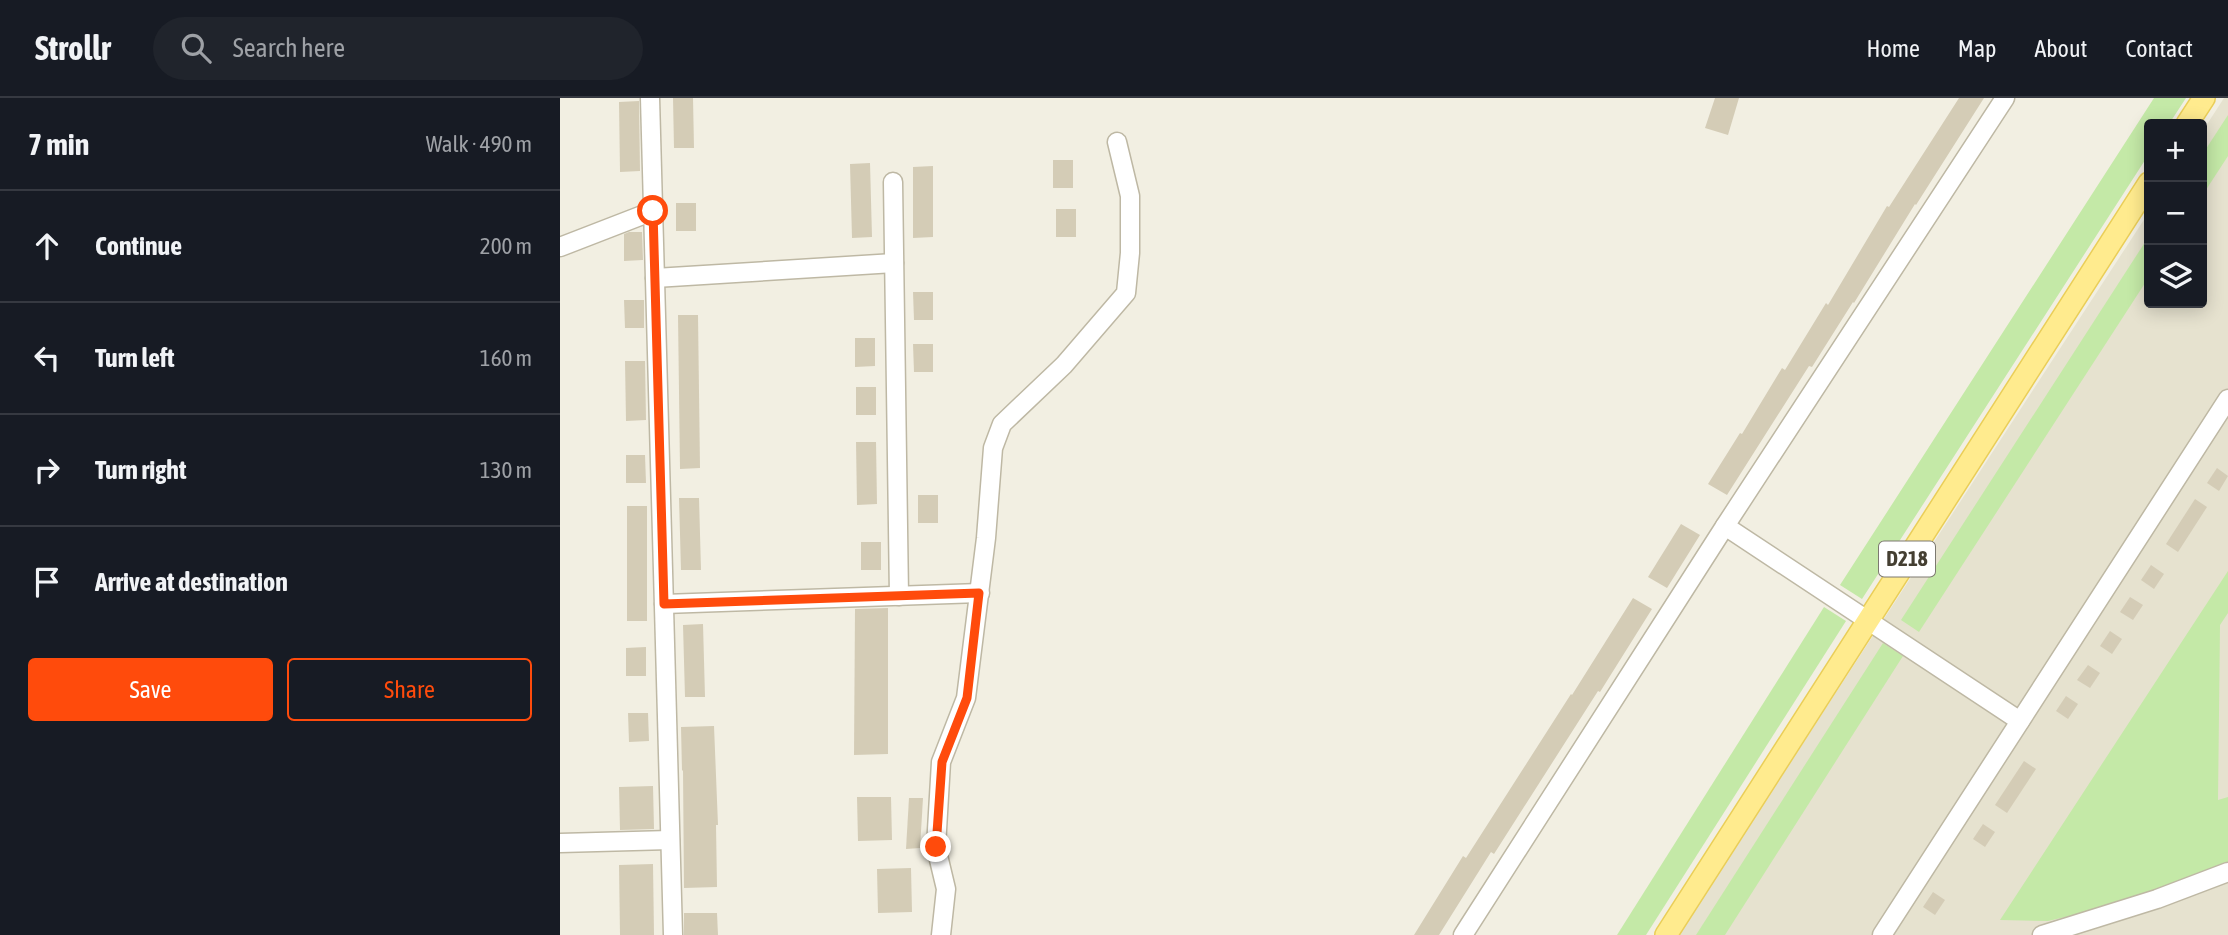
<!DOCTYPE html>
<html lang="en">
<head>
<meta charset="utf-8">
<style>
	:root { --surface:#171b24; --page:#20242c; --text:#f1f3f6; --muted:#9ea1a6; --line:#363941; --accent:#ff4b0c }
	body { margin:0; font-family:"Asap Condensed",sans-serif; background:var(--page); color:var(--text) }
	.controls { position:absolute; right:21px; top:21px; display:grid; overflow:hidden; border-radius:7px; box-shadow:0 4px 18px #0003 }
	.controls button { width:63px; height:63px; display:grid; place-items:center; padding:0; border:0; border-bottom:2px solid var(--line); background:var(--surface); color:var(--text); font:35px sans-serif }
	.stop { position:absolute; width:21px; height:21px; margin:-16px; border:5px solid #ff4b0c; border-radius:50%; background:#fff }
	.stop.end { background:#ff4b0c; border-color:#fff; box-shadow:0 2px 7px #0008 }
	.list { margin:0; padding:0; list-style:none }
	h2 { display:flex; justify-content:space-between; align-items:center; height:91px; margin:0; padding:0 28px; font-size:30px }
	h2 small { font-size:23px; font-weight:400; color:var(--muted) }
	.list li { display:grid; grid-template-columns:46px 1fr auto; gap:21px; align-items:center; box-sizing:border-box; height:112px; padding:0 28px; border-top:2px solid var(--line) }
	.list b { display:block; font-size:26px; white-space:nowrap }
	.list em { font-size:23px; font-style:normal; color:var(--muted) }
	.actions { display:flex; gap:14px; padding:21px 28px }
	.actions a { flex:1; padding:16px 0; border:2px solid var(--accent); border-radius:7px; text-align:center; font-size:24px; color:var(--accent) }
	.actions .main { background:var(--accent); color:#fff }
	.icon { flex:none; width:38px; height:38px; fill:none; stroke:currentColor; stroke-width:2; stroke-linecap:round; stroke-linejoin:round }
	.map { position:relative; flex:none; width:1668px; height:837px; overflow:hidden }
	header { display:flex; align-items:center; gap:42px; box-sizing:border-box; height:98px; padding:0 35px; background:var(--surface); border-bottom:2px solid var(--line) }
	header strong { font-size:33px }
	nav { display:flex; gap:38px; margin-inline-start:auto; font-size:24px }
	.search { width:490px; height:63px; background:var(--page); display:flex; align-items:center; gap:18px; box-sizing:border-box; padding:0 24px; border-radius:38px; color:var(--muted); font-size:26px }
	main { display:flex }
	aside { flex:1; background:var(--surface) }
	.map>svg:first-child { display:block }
	.residential { fill:#e6e2cf }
	.green { fill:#c4e9a7 }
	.building { fill:#d4ccb6 }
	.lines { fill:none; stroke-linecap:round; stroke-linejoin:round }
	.minor-casing { stroke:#beb8a4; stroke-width:21 }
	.major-casing { stroke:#eace58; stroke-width:24 }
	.minor { stroke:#fff; stroke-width:18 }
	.major { stroke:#ffeb8e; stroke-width:21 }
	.route { stroke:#ff4b0c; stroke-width:9 }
	.labels { text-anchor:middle; stroke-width:6; stroke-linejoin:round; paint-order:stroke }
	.shield { fill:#fff; stroke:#7c7970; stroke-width:2 }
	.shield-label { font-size:21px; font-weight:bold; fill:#443f32 }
</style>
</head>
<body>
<header>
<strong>Strollr</strong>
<div class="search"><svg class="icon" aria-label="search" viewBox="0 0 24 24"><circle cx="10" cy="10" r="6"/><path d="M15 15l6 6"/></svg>Search here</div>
<nav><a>Home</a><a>Map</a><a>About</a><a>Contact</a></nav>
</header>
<main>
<aside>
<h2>7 min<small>Walk · 490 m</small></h2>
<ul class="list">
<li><svg class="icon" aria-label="ahead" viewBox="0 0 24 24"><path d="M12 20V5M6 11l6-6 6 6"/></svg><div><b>Continue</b></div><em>200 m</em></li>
<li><svg class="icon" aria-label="left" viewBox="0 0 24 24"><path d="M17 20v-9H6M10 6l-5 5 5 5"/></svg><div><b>Turn left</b></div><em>160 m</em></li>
<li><svg class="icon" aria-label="right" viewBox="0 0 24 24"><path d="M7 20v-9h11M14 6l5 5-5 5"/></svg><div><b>Turn right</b></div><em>130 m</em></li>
<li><svg class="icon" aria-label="arrive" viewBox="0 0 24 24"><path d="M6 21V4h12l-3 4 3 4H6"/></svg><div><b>Arrive at destination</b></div></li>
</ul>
<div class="actions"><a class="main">Save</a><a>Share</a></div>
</aside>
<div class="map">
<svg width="1668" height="837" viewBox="0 0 1668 837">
	<rect width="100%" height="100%" fill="#f2efe2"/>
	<!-- residential -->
	<path class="residential" d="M 1664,0 L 1668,0 L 1668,837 L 1118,837 L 1589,114 L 1589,205 L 1642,205 L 1642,34 Z"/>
	<!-- green -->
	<g class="green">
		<path d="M 1594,0 L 1626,0 L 1609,26 L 1589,26 L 1589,56 L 1302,501 L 1280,487 Z"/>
		<path d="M 1668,17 L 1668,58 L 1642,98 L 1642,57 Z"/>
		<path d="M 1589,138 L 1589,179 L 1359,534 L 1341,522 Z"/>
		<path d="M 1668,473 L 1668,515 L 1660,527 L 1658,702 L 1668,699 L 1668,767 L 1544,810 L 1488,823 L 1440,822 Z"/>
		<path d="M 1264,509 L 1286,523 L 1086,837 L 1057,837 Z"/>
		<path d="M 1323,545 L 1343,558 L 1165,837 L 1136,837 Z"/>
	</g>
	<!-- building -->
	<g class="building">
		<path d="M 113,0 L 133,0 L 134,50 L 114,50 Z"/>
		<path d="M 1155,0 L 1179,0 L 1168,37 L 1145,30 Z"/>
		<path d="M 1399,0 L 1424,0 L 1356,107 L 1355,106 L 1294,205 L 1293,204 L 1252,269 L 1249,268 L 1167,397 L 1148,386 L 1180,335 L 1182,336 L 1222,270 L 1225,272 L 1266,205 L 1268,207 L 1327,108 L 1329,109 Z"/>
		<path d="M 79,3 L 80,73 L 60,74 L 59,4 Z"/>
		<rect x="493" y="62" width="20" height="28"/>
		<path d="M 310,65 L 312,139 L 292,140 L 290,66 Z"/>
		<path d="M 373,68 L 373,139 L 353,140 L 353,69 Z"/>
		<rect x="116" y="105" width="20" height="28"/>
		<rect x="496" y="111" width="20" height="28"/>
		<path d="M 69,134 L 82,134 L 83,162 L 64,163 L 64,136 Z"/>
		<path d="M 353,194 L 373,194 L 373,222 L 354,222 Z"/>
		<path d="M 64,202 L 84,202 L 84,230 L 65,230 Z"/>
		<path d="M 118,217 L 138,217 L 140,370 L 120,371 Z"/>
		<path d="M 295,240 L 315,240 L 315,268 L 295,269 Z"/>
		<path d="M 353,246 L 373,246 L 373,274 L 354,274 Z"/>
		<path d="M 65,263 L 85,263 L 86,322 L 66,323 Z"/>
		<rect x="296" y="289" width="20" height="28"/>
		<path d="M 296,344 L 316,344 L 317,406 L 297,407 Z"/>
		<path d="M 66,357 L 85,357 L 86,385 L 66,385 Z"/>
		<path d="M 1657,370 L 1668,378 L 1659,393 L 1647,385 Z"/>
		<rect x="358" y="397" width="20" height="28"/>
		<path d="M 119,400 L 139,400 L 141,472 L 121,472 Z"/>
		<path d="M 1635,401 L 1647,409 L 1618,454 L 1606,446 Z"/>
		<rect x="67" y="408" width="20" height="115"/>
		<path d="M 1121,426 L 1140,437 L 1107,490 L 1088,479 Z"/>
		<rect x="301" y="444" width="20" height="28"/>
		<path d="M 1591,467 L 1604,476 L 1594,491 L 1581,482 Z"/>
		<path d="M 1570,499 L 1583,507 L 1573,522 L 1560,514 Z"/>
		<path d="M 1073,500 L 1092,511 L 1040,594 L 1038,593 L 934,756 L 931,754 L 879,837 L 854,837 L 903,758 L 906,760 L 1011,596 L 1012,597 Z"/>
		<path d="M 328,510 L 328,656 L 294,657 L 295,511 Z"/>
		<path d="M 143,526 L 145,599 L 125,599 L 123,527 Z"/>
		<path d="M 1550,533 L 1562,541 L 1552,556 L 1540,548 Z"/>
		<path d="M 86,549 L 86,578 L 66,578 L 66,550 Z"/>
		<path d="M 1528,567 L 1540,575 L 1530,590 L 1517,582 Z"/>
		<path d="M 1506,598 L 1518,606 L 1508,621 L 1496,613 Z"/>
		<path d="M 68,615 L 88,615 L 89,643 L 69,644 Z"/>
		<path d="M 154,628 L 158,727 L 156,727 L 157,789 L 124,790 L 123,672 L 122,673 L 121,629 Z"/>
		<path d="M 1464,663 L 1476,671 L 1447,715 L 1435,707 Z"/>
		<path d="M 93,688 L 94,731 L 60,732 L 59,689 Z"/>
		<path d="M 297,699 L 331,699 L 332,742 L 298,743 Z"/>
		<path d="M 349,700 L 363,700 L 360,750 L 346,751 Z"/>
		<path d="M 1423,726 L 1435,734 L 1425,749 L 1413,741 Z"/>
		<path d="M 93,766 L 94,837 L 60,837 L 59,767 Z"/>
		<path d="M 351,770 L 352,814 L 318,815 L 317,771 Z"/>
		<path d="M 1373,794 L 1385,802 L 1375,817 L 1363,809 Z"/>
		<path d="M 124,815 L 157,815 L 158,837 L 124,837 Z"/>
	</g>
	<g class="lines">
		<defs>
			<g id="minor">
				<path d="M 90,0 L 113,837"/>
				<path d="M 333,84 L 339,498"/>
				<path d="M 0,149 L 93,113"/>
				<path d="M 95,180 L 334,165"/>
				<path d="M 1165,428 L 1460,623"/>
				<path d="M 104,506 L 420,495"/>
				<path d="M 0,745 L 110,742"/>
				<path d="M 381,837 L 386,791 L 376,749 L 381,664 L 406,600 L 426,440 L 433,350 L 442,326 L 504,267 L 566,195 L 570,155 L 570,98 L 557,44"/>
				<path d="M 903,837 L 1165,428 L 1445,0"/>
				<path d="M 1322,837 L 1668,301"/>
				<path d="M 1482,837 L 1597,801 L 1668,774"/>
			</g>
			<g id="major">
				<path d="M 1627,26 L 1644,0"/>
				<path d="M 1106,837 L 1589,85"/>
			</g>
		</defs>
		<!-- minor casing -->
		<use href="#minor" class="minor-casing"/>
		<!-- major casing -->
		<use href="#major" class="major-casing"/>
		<!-- minor -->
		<use href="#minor" class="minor"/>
		<!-- major -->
		<use href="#major" class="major"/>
	</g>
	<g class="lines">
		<!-- route -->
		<path class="route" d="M 93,113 L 104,506 L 419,495 L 407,600 L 382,664 L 376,749"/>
	</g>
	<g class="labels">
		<!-- shield labels -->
		<rect class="shield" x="1319" y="443.5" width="56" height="35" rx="5"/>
		<g class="shield-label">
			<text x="1347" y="468">D218</text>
		</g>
	</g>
</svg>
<div class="controls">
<button>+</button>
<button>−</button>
<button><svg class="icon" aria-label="layers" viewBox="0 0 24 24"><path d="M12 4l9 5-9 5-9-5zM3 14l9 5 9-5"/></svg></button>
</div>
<div class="stop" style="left:93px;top:113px"></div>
<div class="stop end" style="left:376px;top:749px"></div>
</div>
</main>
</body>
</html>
